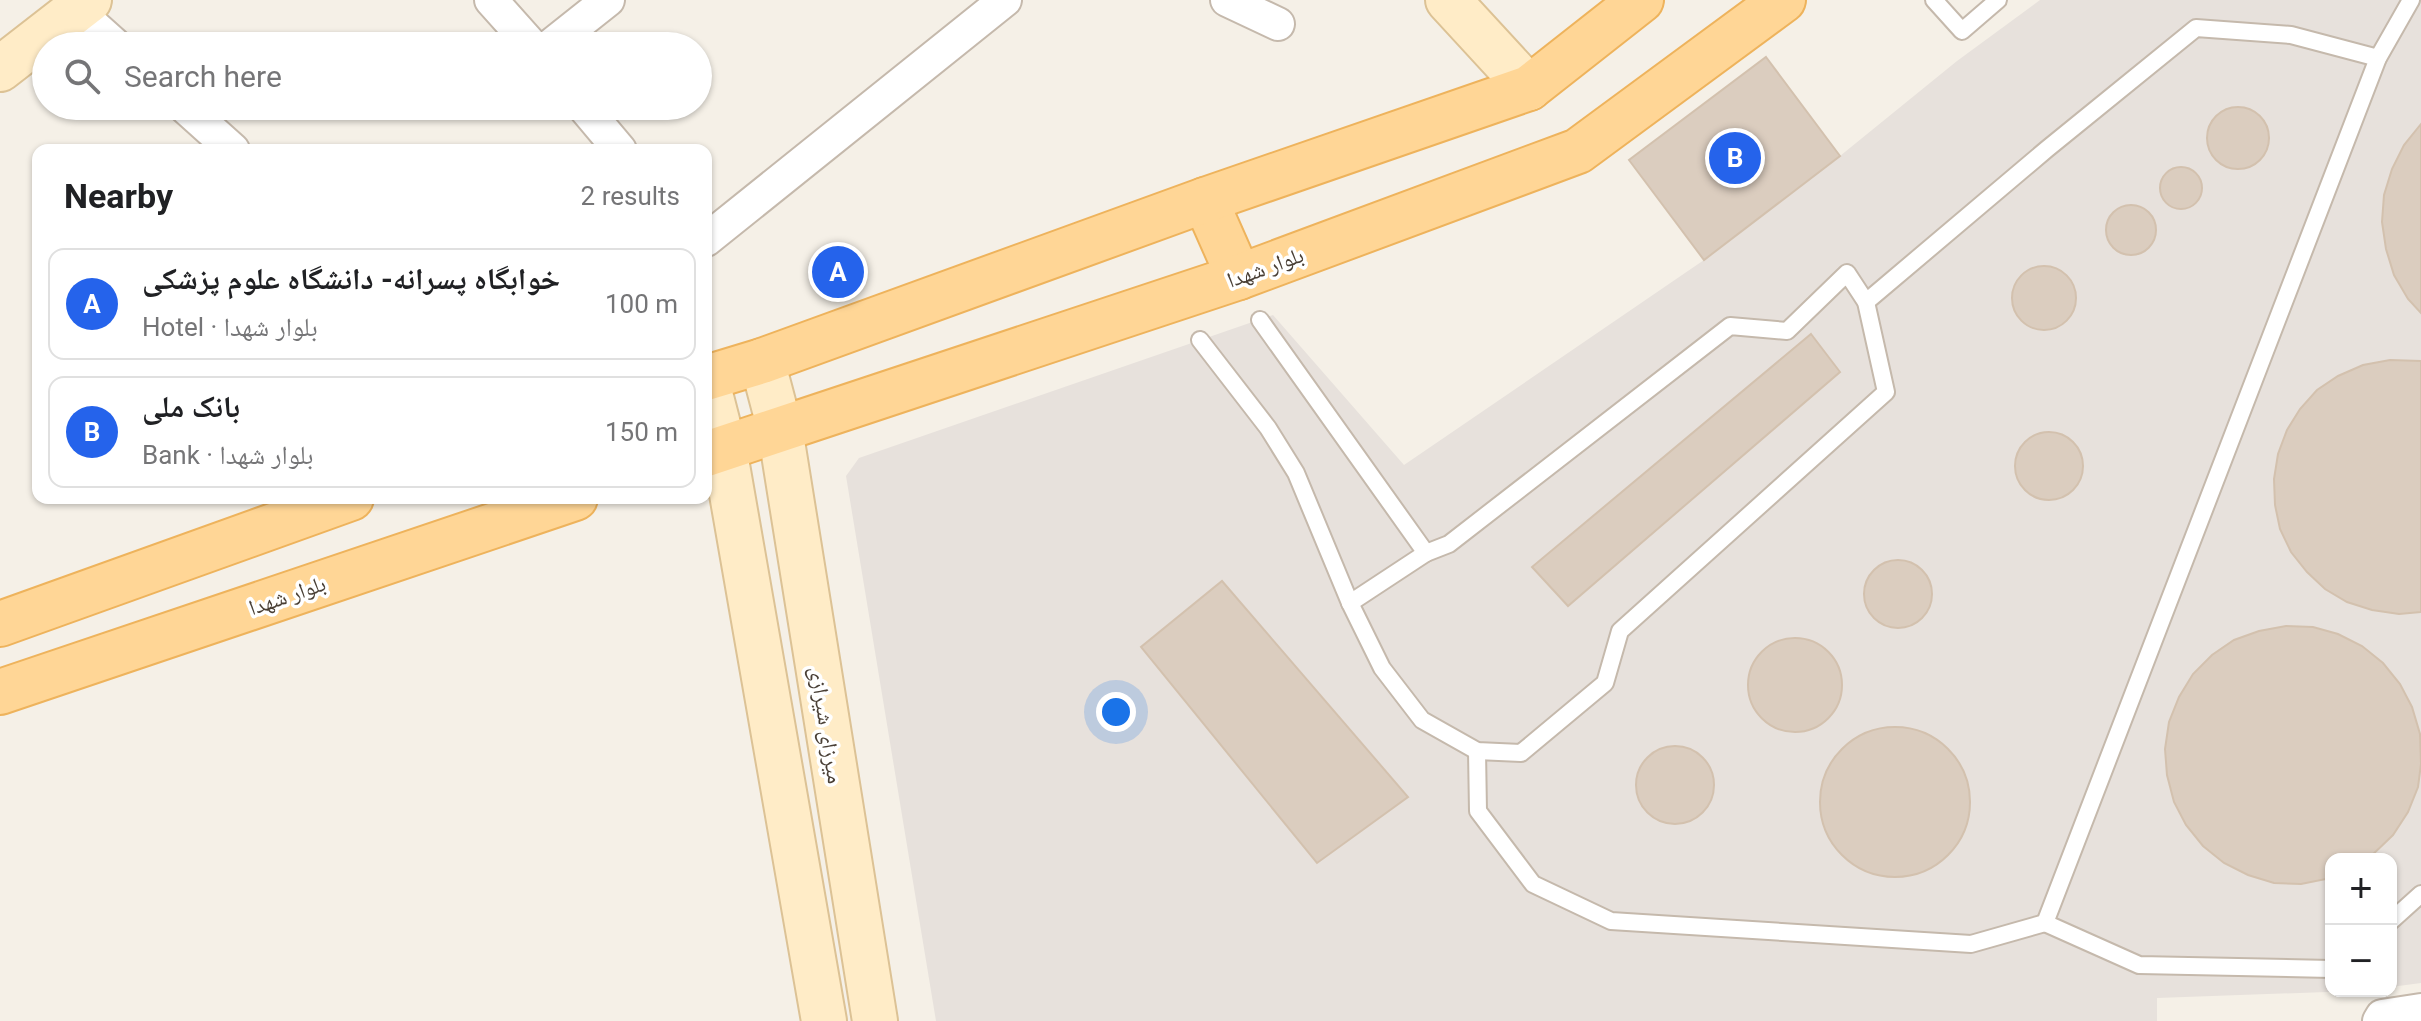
<!DOCTYPE html>
<html lang="en">
<head>
<meta charset="utf-8">
<style>
	:root { --surface:#fff; --page:#f2f2f2; --text:#202124; --muted:#757577; --line:#e0e0e0; --accent:#2563eb }
	body { margin:0; font-family:Roboto,"Noto Naskh Arabic",sans-serif; background:var(--page); color:var(--text) }
	.controls { position:absolute; right:24px; bottom:24px; display:grid; overflow:hidden; border-radius:16px; box-shadow:0 2px 6px #0004 }
	.controls button { width:72px; height:72px; display:grid; place-items:center; padding:0; border:0; border-bottom:2px solid var(--line); background:var(--surface); color:var(--text); font:40px sans-serif }
	.you { position:absolute; left:1116px; top:712px; width:28px; height:28px; margin:-20px; border:6px solid #fff; border-radius:50%; background:#1a73e8; box-shadow:0 0 0 12px #1a73e833 }
	.badge { display:grid; place-items:center; width:52px; height:52px; border-radius:50%; background:var(--accent); color:#fff; font-size:26px; font-weight:700 }
	.pin { position:absolute; translate:-50% -50%; border:4px solid #fff; box-shadow:0 2px 8px #0006 }
	.list { margin:0; padding:0; list-style:none }
	h2 { display:flex; justify-content:space-between; align-items:center; height:104px; margin:0; padding:0 32px; font-size:34px }
	h2 small { font-size:26px; font-weight:400; color:var(--muted) }
	.list li { display:grid; grid-template-columns:52px 1fr auto; gap:24px; align-items:center; box-sizing:border-box; height:112px; margin:0 16px 16px; padding:0 16px; border:2px solid var(--line); border-radius:16px }
	.list b { display:block; font-size:30px; white-space:nowrap }
	.list p { margin:0; font-size:26px; white-space:nowrap; color:var(--muted) }
	.list em { font-size:26px; font-style:normal; color:var(--muted) }
	.icon { flex:none; width:44px; height:44px; fill:none; stroke:currentColor; stroke-width:2; stroke-linecap:round; stroke-linejoin:round }
	.map { position:relative; flex:none; width:2421px; height:1021px; overflow:hidden }
	.search { position:absolute; background:var(--surface); box-shadow:0 2px 6px #0004; left:32px; top:32px; width:680px; height:88px; display:flex; align-items:center; gap:20px; box-sizing:border-box; padding:0 28px; border-radius:44px; color:var(--muted); font-size:30px }
	.panel { position:absolute; background:var(--surface); box-shadow:0 2px 6px #0004; left:32px; top:144px; width:680px; height:360px; border-radius:16px }
	.map>svg:first-child { display:block }
	.industrial { fill:#e7e1dc }
	.building { fill:#dbcdbf; stroke:#d3c1ae; stroke-width:2 }
	.lines { fill:none; stroke-linecap:round; stroke-linejoin:round }
	.service-casing { stroke:#c5b9ac; stroke-width:20 }
	.minor-casing { stroke:#c5b9ac; stroke-width:36 }
	.secondary-casing { stroke:#dcc295; stroke-width:48 }
	.primary-casing { stroke:#eeb35c; stroke-width:48 }
	.service { stroke:#fff; stroke-width:16 }
	.minor { stroke:#fff; stroke-width:32 }
	.secondary { stroke:#ffecc7; stroke-width:44 }
	.primary { stroke:#ffd696; stroke-width:44 }
	.labels { text-anchor:middle; stroke-width:7; stroke-linejoin:round; paint-order:stroke }
	.street-label { font-size:22px; fill:#493f35; stroke:#fff }
</style>
</head>
<body>
<div class="map">
<svg width="2421" height="1021" viewBox="0 0 2421 1021">
	<rect width="100%" height="100%" fill="#f5f0e7"/>
	<!-- industrial -->
	<path class="industrial" d="M 2040,0 L 2421,0 L 2421,983 L 2391,987 L 2391,859 L 2331,859 L 2331,991 L 2354,991 L 2157,998 L 2157,1021 L 936,1021 L 846,476 L 859,458 L 1273,315 L 1404,465 L 1704,260 L 1840,156 L 1957,61 Z"/>
	<!-- building -->
	<g class="building">
		<path d="M 1766,57 L 1840,156 L 1704,260 L 1629,160 Z"/>
		<circle cx="2238" cy="138" r="31"/>
		<path d="M 2421,124 L 2421,313 L 2408,299 L 2394,275 L 2386,249 L 2382,222 L 2384,195 L 2392,169 L 2404,145 Z"/>
		<circle cx="2181" cy="188" r="21"/>
		<circle cx="2131" cy="230" r="25"/>
		<circle cx="2044" cy="298" r="32"/>
		<path d="M 1811,334 L 1840,372 L 1568,606 L 1532,567 Z"/>
		<path d="M 2390,360 L 2421,361 L 2421,612 L 2399,614 L 2372,610 L 2347,602 L 2325,589 L 2307,572 L 2291,552 L 2280,529 L 2275,505 L 2274,479 L 2278,454 L 2287,430 L 2300,409 L 2317,390 L 2338,376 L 2363,365 Z"/>
		<circle cx="2049" cy="466" r="34"/>
		<circle cx="1898" cy="594" r="34"/>
		<path d="M 1222,581 L 1408,797 L 1317,863 L 1141,647 Z"/>
		<path d="M 2286,626 L 2313,627 L 2338,634 L 2362,646 L 2383,663 L 2400,684 L 2412,707 L 2420,734 L 2421,764 L 2418,787 L 2408,812 L 2393,835 L 2368,859 L 2331,859 L 2331,878 L 2301,884 L 2274,883 L 2248,875 L 2224,863 L 2203,846 L 2186,825 L 2174,802 L 2167,775 L 2165,749 L 2169,722 L 2179,697 L 2193,674 L 2212,655 L 2234,640 L 2259,631 Z"/>
		<circle cx="1795" cy="685" r="47"/>
		<circle cx="1895" cy="802" r="75"/>
		<circle cx="1675" cy="785" r="39"/>
	</g>
	<g class="lines">
		<defs>
			<g id="service">
				<path d="M 1934,0 L 1962,31 L 1998,0"/>
				<path d="M 1866,302 L 2047,149 L 2196,28 L 2291,35 L 2378,58"/>
				<path d="M 1200,340 L 1268,428 L 1296,473 L 1350,603 L 1382,668 L 1422,720 L 1477,751 L 1521,753 L 1605,683 L 1620,631 L 1886,392 L 1866,302 L 1847,273 L 1787,331 L 1730,326 L 1449,544 L 1426,553 L 1260,320"/>
				<path d="M 1350,603 L 1426,553"/>
				<path d="M 1477,751 L 1478,811 L 1533,884 L 1611,921 L 1971,944 L 2045,923"/>
				<path d="M 2391,921 L 2421,894"/>
				<path d="M 2331,969 L 2139,965 L 2045,923 L 2378,58 L 2411,0"/>
			</g>
			<g id="minor">
				<path d="M 491,0 L 532,46"/>
				<path d="M 1227,0 L 1278,24"/>
				<path d="M 76,10 L 116,46"/>
				<path d="M 550,46 L 608,0"/>
				<path d="M 184,106 L 233,150"/>
				<path d="M 583,106 L 620,150"/>
				<path d="M 706,240 L 1005,0"/>
				<path d="M 2379,1021 L 2382,1016 L 2421,1010"/>
			</g>
			<g id="secondary">
				<path d="M 1448,0 L 1529,88"/>
				<path d="M 0,69 L 89,0"/>
				<path d="M 762,361 L 780,429 L 875,1021"/>
				<path d="M 706,378 L 724,448 L 824,1021"/>
			</g>
			<g id="primary">
				<path d="M 1205,200 L 1239,277"/>
				<path d="M 706,378 L 762,361 L 1205,200 L 1529,88 L 1641,0"/>
				<path d="M 706,454 L 1239,277 L 1578,151 L 1783,0"/>
				<path d="M 0,624 L 351,498"/>
				<path d="M 0,692 L 575,498"/>
			</g>
		</defs>
		<!-- service casing -->
		<use href="#service" class="service-casing"/>
		<!-- minor casing -->
		<use href="#minor" class="minor-casing"/>
		<!-- secondary casing -->
		<use href="#secondary" class="secondary-casing"/>
		<!-- primary casing -->
		<use href="#primary" class="primary-casing"/>
		<!-- service -->
		<use href="#service" class="service"/>
		<!-- minor -->
		<use href="#minor" class="minor"/>
		<!-- secondary -->
		<use href="#secondary" class="secondary"/>
		<!-- primary -->
		<use href="#primary" class="primary"/>
	</g>
	<g class="labels">
		<!-- street labels -->
		<g class="street-label">
			<text transform="translate(1265 267) rotate(-20)" y="8">بلوار شهدا</text>
			<text transform="translate(287 595) rotate(-19)" y="8">بلوار شهدا</text>
			<text transform="translate(827 725) rotate(81)" y="8">میرزای شیرازی</text>
		</g>
	</g>
</svg>
<div class="controls">
<button>+</button>
<button>−</button>
</div>
<div class="you"></div>
<div class="pin badge" style="left:838px;top:272px">A</div>
<div class="pin badge" style="left:1735px;top:158px">B</div>
<div class="search"><svg class="icon" aria-label="search" viewBox="0 0 24 24"><circle cx="10" cy="10" r="6"/><path d="M15 15l6 6"/></svg>Search here</div>
<section class="panel">
<h2>Nearby<small>2 results</small></h2>
<ul class="list">
<li><span class="badge">A</span><div><b>خوابگاە پسرانە- دانشگاە علوم پزشکی</b><p>Hotel · بلوار شهدا</p></div><em>100 m</em></li>
<li><span class="badge">B</span><div><b>بانک ملی</b><p>Bank · بلوار شهدا</p></div><em>150 m</em></li>
</ul>
</section>
</div>
</body>
</html>
